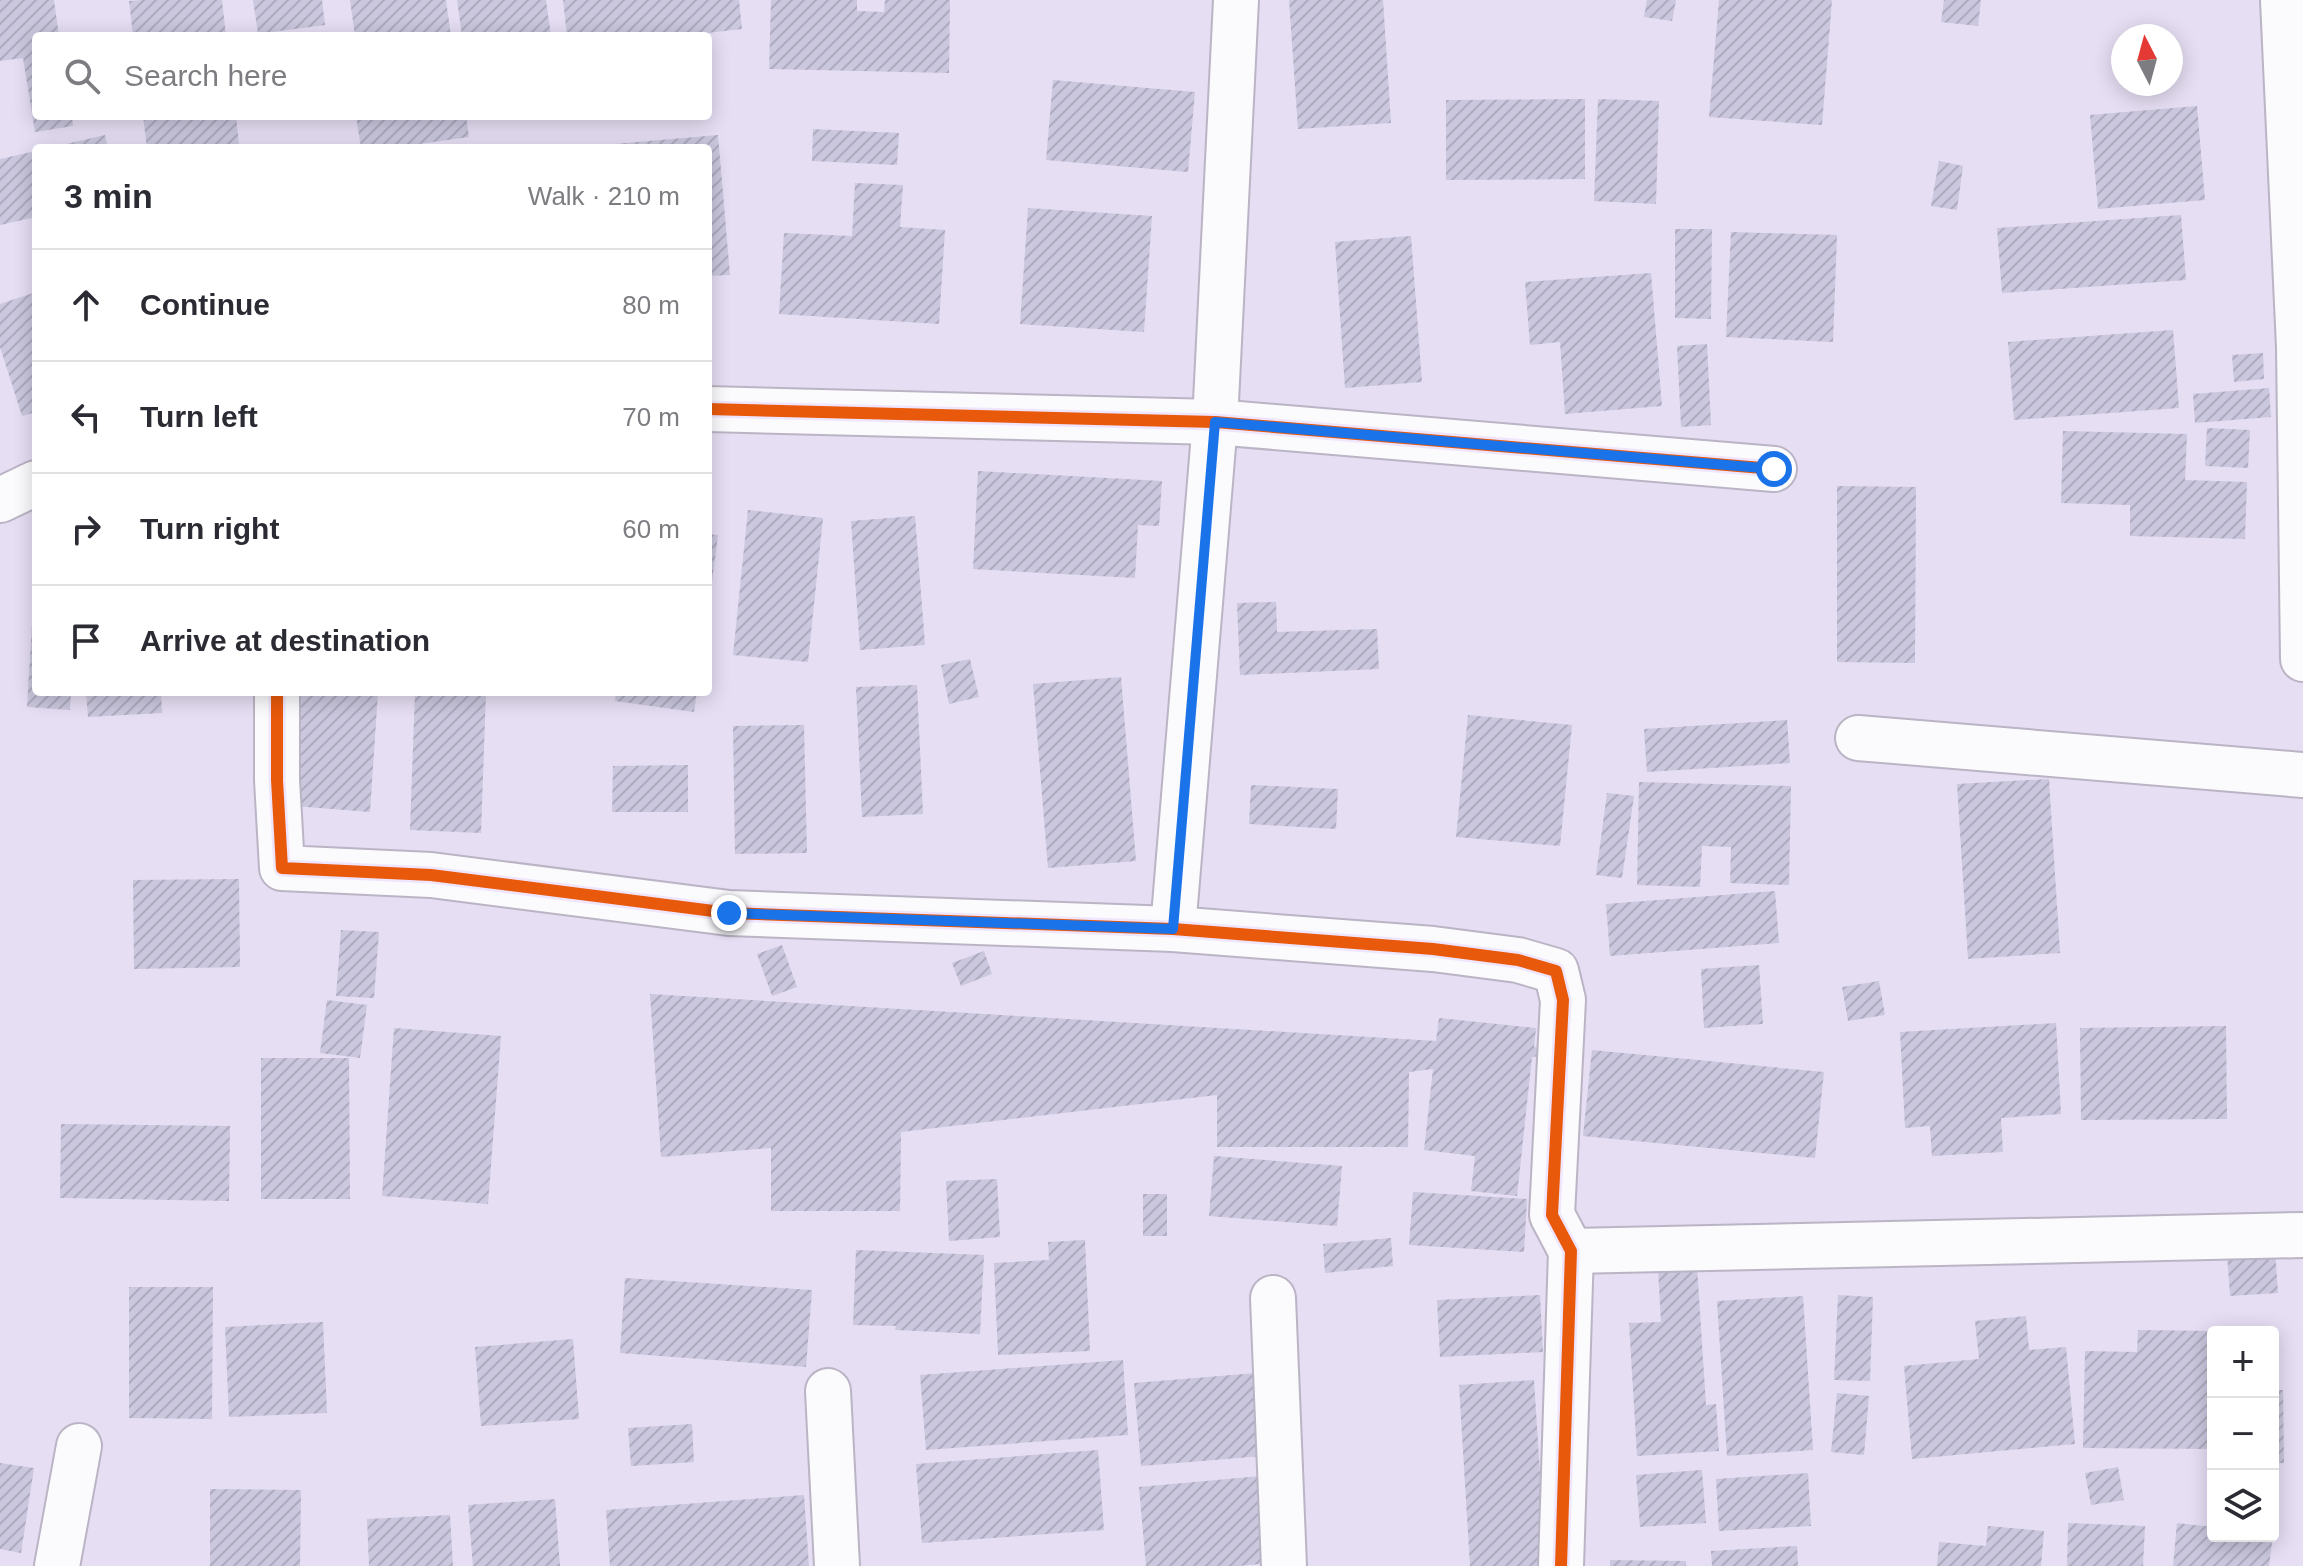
<!DOCTYPE html>
<html lang="en">
<head>
<meta charset="utf-8">
<style>
	:root { --surface:#fff; --page:#f2f2f3; --text:#2b2b33; --muted:#7c7c81; --line:#e1e1e2 }
	body { margin:0; font-family:Helvetica,sans-serif; background:var(--page); color:var(--text) }
	.controls { position:absolute; right:24px; bottom:24px; display:grid; overflow:hidden; border-radius:8px; box-shadow:0 4px 20px #0003 }
	.controls button { width:72px; height:72px; display:grid; place-items:center; padding:0; border:0; border-bottom:2px solid var(--line); background:var(--surface); color:var(--text); font:40px sans-serif }
	.compass { position:absolute; left:2111px; top:24px; width:72px; height:72px; border-radius:50%; background:var(--surface); box-shadow:0 4px 20px #0003; rotate:354deg }
	.stop { position:absolute; width:24px; height:24px; margin:-18px; border:6px solid #1a73e8; border-radius:50%; background:#fff }
	.stop.end { background:#1a73e8; border-color:#fff; box-shadow:0 2px 8px #0008 }
	.list { margin:0; padding:0; list-style:none }
	h2 { display:flex; justify-content:space-between; align-items:center; height:104px; margin:0; padding:0 32px; font-size:34px }
	h2 small { font-size:26px; font-weight:400; color:var(--muted) }
	.list li { display:grid; grid-template-columns:52px 1fr auto; gap:24px; align-items:center; box-sizing:border-box; height:112px; padding:0 32px; border-top:2px solid var(--line) }
	.list b { display:block; font-size:30px; white-space:nowrap }
	.list em { font-size:26px; font-style:normal; color:var(--muted) }
	.icon { flex:none; width:44px; height:44px; fill:none; stroke:currentColor; stroke-width:2; stroke-linecap:round; stroke-linejoin:round }
	.map { position:relative; flex:none; width:2303px; height:1566px; overflow:hidden }
	.search { position:absolute; background:var(--surface); box-shadow:0 4px 20px #0003; left:32px; top:32px; width:680px; height:88px; display:flex; align-items:center; gap:20px; box-sizing:border-box; padding:0 28px; border-radius:8px; color:var(--muted); font-size:30px }
	.panel { position:absolute; background:var(--surface); box-shadow:0 4px 20px #0003; left:32px; top:144px; width:680px; height:552px; border-radius:8px }
	.map>svg:first-child { display:block }
	.building { fill:url(#building-hatch) }
	.lines { fill:none; stroke-linecap:round; stroke-linejoin:round }
	.minor-casing { stroke:#bab4c4; stroke-width:48 }
	.minor { stroke:#fbfafd; stroke-width:44 }
	.cycleway-casing { stroke:#efe6fd; stroke-width:17 }
	.cycleway { stroke:#e8590c; stroke-width:12 }
	.route { stroke:#1a73e8; stroke-width:10 }
</style>
</head>
<body>
<div class="map">
<svg width="2303" height="1566" viewBox="0 0 2303 1566">
	<defs>
		<pattern id="building-hatch" width="6" height="6" patternUnits="userSpaceOnUse" patternTransform="scale(2)"><rect width="6" height="6" fill="#cac7de"/><path d="M-1 1l2-2M0 6l6-6M5 7l2-2" fill="none" stroke="#aeabbf"/></pattern>
	</defs>
	<rect width="100%" height="100%" fill="#e6def3"/>
	<!-- building -->
	<g class="building">
		<path d="M 0,0 L 54,0 L 59,36 L 36,36 L 36,116 L 72,116 L 73,126 L 35,132 L 23,58 L 0,61 Z"/>
		<path d="M 142,0 L 222,0 L 226,36 L 133,36 L 129,1 Z"/>
		<path d="M 253,0 L 322,0 L 325,25 L 258,34 Z"/>
		<path d="M 350,0 L 446,0 L 451,36 L 355,36 Z"/>
		<path d="M 457,0 L 546,0 L 551,36 L 462,36 Z"/>
		<path d="M 563,0 L 739,0 L 742,29 L 681,36 L 567,36 Z"/>
		<path d="M 771,0 L 857,0 L 857,11 L 884,12 L 885,0 L 950,0 L 949,73 L 769,69 Z"/>
		<path d="M 1289,0 L 1383,0 L 1391,123 L 1298,129 Z"/>
		<path d="M 1647,0 L 1676,0 L 1672,21 L 1644,17 Z"/>
		<path d="M 1719,0 L 1832,0 L 1822,125 L 1709,117 Z"/>
		<path d="M 1944,0 L 1981,0 L 1978,26 L 1941,22 Z"/>
		<path d="M 1053,80 L 1195,92 L 1188,172 L 1046,160 Z"/>
		<path d="M 1585,99 L 1585,179 L 1446,180 L 1446,100 Z"/>
		<path d="M 1598,99 L 1659,101 L 1656,204 L 1594,201 Z"/>
		<path d="M 2197,106 L 2205,200 L 2098,209 L 2090,115 Z"/>
		<path d="M 143,116 L 236,116 L 239,145 L 214,148 L 147,148 Z"/>
		<path d="M 356,116 L 466,116 L 469,137 L 391,148 L 361,148 Z"/>
		<path d="M 813,129 L 899,133 L 897,165 L 812,161 Z"/>
		<path d="M 105,135 L 108,148 L 53,148 L 53,147 Z"/>
		<path d="M 718,135 L 730,275 L 708,276 L 708,148 L 604,148 L 603,145 Z"/>
		<path d="M 36,151 L 36,217 L 0,225 L 0,159 Z"/>
		<path d="M 1939,161 L 1963,166 L 1957,210 L 1931,206 Z"/>
		<path d="M 855,183 L 903,185 L 900,227 L 945,230 L 939,324 L 779,314 L 784,233 L 852,236 Z"/>
		<path d="M 1028,208 L 1152,216 L 1144,332 L 1020,324 Z"/>
		<path d="M 2181,215 L 2186,280 L 2002,293 L 1997,228 Z"/>
		<path d="M 1675,229 L 1712,229 L 1711,319 L 1675,318 Z"/>
		<path d="M 1731,232 L 1837,235 L 1833,342 L 1726,337 Z"/>
		<path d="M 1411,236 L 1422,382 L 1345,388 L 1335,242 Z"/>
		<path d="M 1651,273 L 1662,406 L 1565,414 L 1560,342 L 1530,345 L 1525,282 Z"/>
		<path d="M 36,292 L 36,412 L 22,416 L 0,347 L 0,304 Z"/>
		<path d="M 2173,330 L 2179,408 L 2014,420 L 2008,342 Z"/>
		<path d="M 1707,344 L 1711,425 L 1681,427 L 1677,346 Z"/>
		<path d="M 2263,353 L 2264,379 L 2234,382 L 2232,355 Z"/>
		<path d="M 2269,388 L 2271,417 L 2195,423 L 2193,394 Z"/>
		<path d="M 2207,428 L 2250,430 L 2248,468 L 2205,466 Z"/>
		<path d="M 2063,431 L 2187,434 L 2185,480 L 2247,482 L 2245,539 L 2130,536 L 2130,505 L 2061,503 Z"/>
		<path d="M 978,471 L 1162,481 L 1159,526 L 1138,525 L 1135,578 L 973,569 Z"/>
		<path d="M 1837,486 L 1916,487 L 1915,663 L 1837,662 Z"/>
		<path d="M 748,510 L 823,518 L 808,662 L 733,655 Z"/>
		<path d="M 915,516 L 925,645 L 860,650 L 851,521 Z"/>
		<path d="M 708,534 L 718,535 L 710,597 L 708,596 Z"/>
		<path d="M 34,591 L 36,591 L 36,692 L 71,692 L 70,710 L 27,707 Z"/>
		<path d="M 1276,602 L 1277,632 L 1377,629 L 1379,669 L 1240,675 L 1237,603 Z"/>
		<path d="M 970,659 L 979,697 L 949,704 L 941,665 Z"/>
		<path d="M 1121,677 L 1136,861 L 1048,868 L 1033,684 Z"/>
		<path d="M 917,685 L 923,814 L 862,817 L 856,687 Z"/>
		<path d="M 86,692 L 161,692 L 162,713 L 88,717 Z"/>
		<path d="M 301,692 L 378,692 L 370,812 L 294,806 Z"/>
		<path d="M 415,692 L 486,692 L 481,833 L 410,830 Z"/>
		<path d="M 616,692 L 697,692 L 694,712 L 615,701 Z"/>
		<path d="M 1468,715 L 1572,725 L 1560,846 L 1456,837 Z"/>
		<path d="M 1787,720 L 1790,763 L 1647,772 L 1644,729 Z"/>
		<path d="M 804,725 L 807,853 L 735,854 L 733,726 Z"/>
		<path d="M 688,765 L 688,812 L 612,812 L 613,766 Z"/>
		<path d="M 2049,779 L 2060,953 L 1968,959 L 1957,784 Z"/>
		<path d="M 1639,782 L 1791,786 L 1789,885 L 1730,883 L 1731,847 L 1702,846 L 1700,887 L 1637,885 Z"/>
		<path d="M 1251,785 L 1338,789 L 1336,829 L 1249,824 Z"/>
		<path d="M 1607,793 L 1634,796 L 1622,878 L 1596,875 Z"/>
		<path d="M 239,879 L 240,967 L 134,969 L 133,880 Z"/>
		<path d="M 1775,891 L 1779,943 L 1610,956 L 1606,904 Z"/>
		<path d="M 341,930 L 379,932 L 374,998 L 336,996 Z"/>
		<path d="M 782,945 L 797,987 L 772,996 L 757,954 Z"/>
		<path d="M 984,951 L 992,974 L 961,986 L 952,963 Z"/>
		<path d="M 1759,965 L 1763,1024 L 1704,1028 L 1701,969 Z"/>
		<path d="M 1879,981 L 1885,1015 L 1848,1021 L 1842,987 Z"/>
		<path d="M 650,994 L 1436,1041 L 1439,1018 L 1536,1028 L 1534,1047 L 1583,1051 L 1532,1057 L 1517,1196 L 1471,1191 L 1475,1156 L 1424,1150 L 1433,1069 L 1409,1072 L 1408,1147 L 1217,1147 L 1217,1095 L 901,1132 L 900,1211 L 771,1211 L 771,1148 L 661,1157 Z"/>
		<path d="M 327,1000 L 367,1005 L 360,1058 L 320,1053 Z"/>
		<path d="M 2056,1023 L 2061,1114 L 2001,1118 L 2003,1152 L 1932,1156 L 1930,1126 L 1905,1128 L 1900,1032 Z"/>
		<path d="M 2226,1026 L 2227,1119 L 2081,1120 L 2080,1028 Z"/>
		<path d="M 394,1028 L 501,1036 L 488,1204 L 382,1196 Z"/>
		<path d="M 1592,1050 L 1824,1072 L 1815,1158 L 1583,1136 Z"/>
		<path d="M 261,1058 L 349,1058 L 350,1199 L 261,1199 Z"/>
		<path d="M 61,1124 L 230,1126 L 229,1201 L 60,1198 Z"/>
		<path d="M 1214,1156 L 1342,1166 L 1337,1226 L 1209,1216 Z"/>
		<path d="M 997,1179 L 1000,1237 L 949,1241 L 946,1181 Z"/>
		<path d="M 1413,1192 L 1527,1199 L 1524,1252 L 1409,1245 Z"/>
		<rect x="1143" y="1194" width="24" height="42"/>
		<path d="M 1391,1238 L 1393,1266 L 1325,1273 L 1323,1244 Z"/>
		<path d="M 1085,1240 L 1090,1351 L 998,1355 L 994,1263 L 1049,1260 L 1048,1242 Z"/>
		<path d="M 856,1250 L 984,1255 L 980,1334 L 895,1330 L 896,1326 L 853,1325 Z"/>
		<path d="M 2275,1250 L 2278,1293 L 2230,1296 L 2227,1253 Z"/>
		<path d="M 1697,1266 L 1706,1405 L 1716,1404 L 1719,1451 L 1637,1456 L 1629,1323 L 1661,1322 L 1658,1269 Z"/>
		<path d="M 625,1278 L 812,1290 L 806,1367 L 620,1353 Z"/>
		<path d="M 129,1287 L 213,1287 L 212,1419 L 129,1418 Z"/>
		<path d="M 1540,1295 L 1543,1352 L 1440,1357 L 1437,1300 Z"/>
		<path d="M 1838,1295 L 1873,1297 L 1870,1381 L 1834,1380 Z"/>
		<path d="M 1803,1296 L 1813,1450 L 1727,1456 L 1717,1301 Z"/>
		<path d="M 2026,1316 L 2029,1350 L 2066,1347 L 2075,1444 L 1912,1459 L 1904,1366 L 1979,1359 L 1975,1321 Z"/>
		<path d="M 323,1322 L 327,1413 L 229,1417 L 225,1327 Z"/>
		<path d="M 2138,1330 L 2213,1331 L 2213,1449 L 2083,1448 L 2085,1351 L 2137,1352 Z"/>
		<path d="M 573,1339 L 579,1419 L 481,1426 L 475,1347 Z"/>
		<path d="M 1123,1360 L 1128,1435 L 926,1450 L 920,1375 Z"/>
		<path d="M 1256,1373 L 1263,1456 L 1141,1466 L 1134,1383 Z"/>
		<path d="M 1534,1380 L 1546,1566 L 1470,1566 L 1459,1385 Z"/>
		<path d="M 2273,1390 L 2283,1390 L 2284,1463 L 2273,1463 Z"/>
		<path d="M 1837,1393 L 1869,1396 L 1864,1455 L 1831,1452 Z"/>
		<path d="M 692,1424 L 694,1462 L 631,1466 L 628,1428 Z"/>
		<path d="M 1098,1450 L 1104,1530 L 922,1543 L 916,1464 Z"/>
		<path d="M 0,1463 L 34,1468 L 21,1553 L 0,1549 Z"/>
		<path d="M 2118,1467 L 2124,1500 L 2091,1505 L 2085,1473 Z"/>
		<path d="M 1702,1470 L 1706,1523 L 1640,1527 L 1636,1475 Z"/>
		<path d="M 1808,1473 L 1811,1526 L 1719,1531 L 1716,1479 Z"/>
		<path d="M 1261,1476 L 1269,1563 L 1239,1566 L 1146,1566 L 1139,1487 Z"/>
		<path d="M 210,1489 L 301,1490 L 300,1566 L 210,1566 Z"/>
		<path d="M 804,1495 L 809,1566 L 610,1566 L 606,1510 Z"/>
		<path d="M 555,1499 L 560,1566 L 473,1566 L 468,1505 Z"/>
		<path d="M 450,1515 L 453,1566 L 369,1566 L 367,1519 Z"/>
		<path d="M 2068,1523 L 2145,1526 L 2143,1566 L 2067,1566 Z"/>
		<path d="M 2177,1523 L 2213,1527 L 2213,1536 L 2273,1536 L 2269,1566 L 2173,1566 Z"/>
		<path d="M 1988,1526 L 2044,1531 L 2041,1566 L 1937,1566 L 1939,1542 L 1986,1546 Z"/>
		<path d="M 1797,1546 L 1798,1566 L 1712,1566 L 1711,1551 Z"/>
		<path d="M 1610,1560 L 1686,1561 L 1686,1566 L 1610,1566 Z"/>
	</g>
	<g class="lines">
		<defs>
			<g id="minor">
				<path d="M 2283,0 L 2299,347 L 2303,659"/>
				<path d="M 708,409 L 1215,422 L 1774,469"/>
				<path d="M 0,500 L 36,483"/>
				<path d="M 277,692 L 277,780 L 282,868 L 431,875 L 729,913 L 1173,929 L 1433,949 L 1518,960 L 1556,971 L 1563,1000 L 1552,1215 L 1571,1251 L 1561,1566"/>
				<path d="M 1858,738 L 2303,775"/>
				<path d="M 1173,929 L 1215,422 L 1236,0"/>
				<path d="M 1571,1251 L 2303,1235"/>
				<path d="M 1273,1298 L 1284,1566"/>
				<path d="M 828,1391 L 837,1566"/>
				<path d="M 57,1566 L 79,1446"/>
			</g>
		</defs>
		<!-- minor casing -->
		<use href="#minor" class="minor-casing"/>
		<!-- minor -->
		<use href="#minor" class="minor"/>
		<defs>
			<g id="cycleway">
				<path d="M 708,409 L 1215,422 L 1774,469"/>
				<path d="M 277,692 L 277,780 L 282,868 L 431,875 L 729,913 L 1173,929 L 1433,949 L 1518,960 L 1556,971 L 1563,1000 L 1552,1215 L 1571,1251 L 1561,1566"/>
			</g>
		</defs>
		<!-- cycleway casing -->
		<use href="#cycleway" class="cycleway-casing"/>
		<!-- cycleway -->
		<use href="#cycleway" class="cycleway"/>
	</g>
	<g class="lines">
		<!-- route -->
		<path class="route" d="M 729,913 L 1173,929 L 1215,422 L 1774,469"/>
	</g>
</svg>
<div class="controls">
<button>+</button>
<button>−</button>
<button><svg class="icon" aria-label="layers" viewBox="0 0 24 24"><path d="M12 4l9 5-9 5-9-5zM3 14l9 5 9-5"/></svg></button>
</div>
<svg class="compass" viewBox="-18 -18 36 36"><path d="M0-13l5 13h-10z" fill="#e53935"/><path d="M0 13l5-13h-10z" fill="#7c7c81"/></svg>
<div class="stop" style="left:1774px;top:469px"></div>
<div class="stop end" style="left:729px;top:913px"></div>
<div class="search"><svg class="icon" aria-label="search" viewBox="0 0 24 24"><circle cx="10" cy="10" r="6"/><path d="M15 15l6 6"/></svg>Search here</div>
<section class="panel">
<h2>3 min<small>Walk · 210 m</small></h2>
<ul class="list">
<li><svg class="icon" aria-label="ahead" viewBox="0 0 24 24"><path d="M12 20V5M6 11l6-6 6 6"/></svg><div><b>Continue</b></div><em>80 m</em></li>
<li><svg class="icon" aria-label="left" viewBox="0 0 24 24"><path d="M17 20v-9H6M10 6l-5 5 5 5"/></svg><div><b>Turn left</b></div><em>70 m</em></li>
<li><svg class="icon" aria-label="right" viewBox="0 0 24 24"><path d="M7 20v-9h11M14 6l5 5-5 5"/></svg><div><b>Turn right</b></div><em>60 m</em></li>
<li><svg class="icon" aria-label="arrive" viewBox="0 0 24 24"><path d="M6 21V4h12l-3 4 3 4H6"/></svg><div><b>Arrive at destination</b></div></li>
</ul>
</section>
</div>
</body>
</html>
